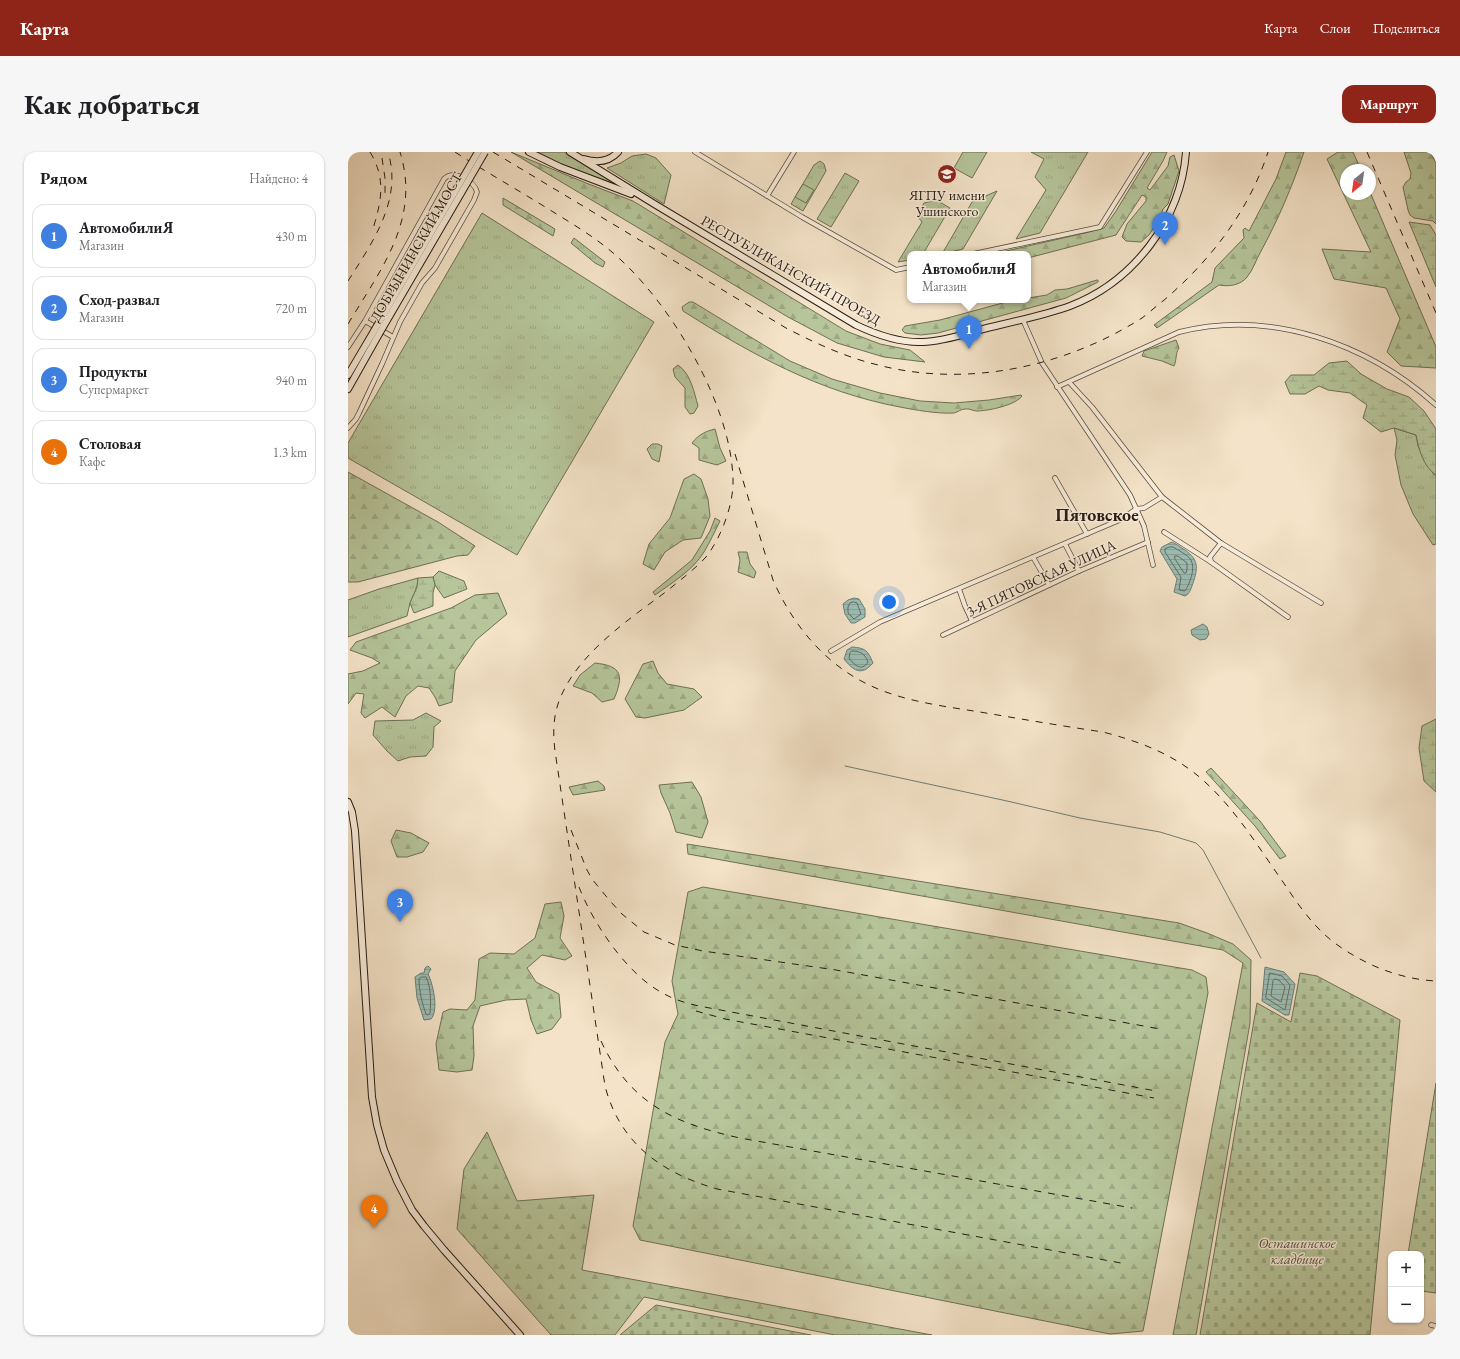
<!DOCTYPE html>
<html lang="ru">
<head>
<meta charset="utf-8">
<style>
	:root { --surface:#fff; --page:#f6f6f6; --text:#202124; --muted:#757577; --line:#e0e0e0; --accent:#8f2418 }
	body { margin:0; font-family:"EB Garamond",serif; background:var(--page); color:var(--text) }
	.controls { position:absolute; right:12px; bottom:12px; display:grid; overflow:hidden; border-radius:8px; box-shadow:0 1px 3px #0004 }
	.controls button { width:36px; height:36px; display:grid; place-items:center; padding:0; border:0; border-bottom:1px solid var(--line); background:var(--surface); color:var(--text); font:20px sans-serif }
	.compass { position:absolute; left:992px; top:12px; width:36px; height:36px; border-radius:50%; background:var(--surface); box-shadow:0 1px 3px #0004; rotate:209deg }
	.you { position:absolute; left:541px; top:450px; width:14px; height:14px; margin:-10px; border:3px solid #fff; border-radius:50%; background:#1a73e8; box-shadow:0 0 0 6px #1a73e833 }
	.badge { display:grid; place-items:center; width:26px; height:26px; border-radius:50%; background:var(--accent); color:#fff; font-size:13px; font-weight:700 }
	.pin { position:absolute; translate:-50% -33px; filter:drop-shadow(0 1px 2px #0008) }
	.pin::after { content:''; position:absolute; top:21px; width:14px; height:12px; background:inherit; clip-path:polygon(0 0,100% 0,50% 100%) }
	.popup { position:absolute; left:559px; top:99px; width:124px; height:52px; box-sizing:border-box; display:grid; place-content:center; border-radius:8px; background:var(--surface); filter:drop-shadow(0 1px 3px #0005); font-size:13px; white-space:nowrap; color:var(--muted) }
	.popup b { font-size:15px; color:var(--text) }
	.popup::after { content:''; position:absolute; left:50%; top:100%; margin-left:-8px; border:8px solid transparent; border-top-color:var(--surface) }
	.list { margin:0; padding:0; list-style:none }
	h2 { display:flex; justify-content:space-between; align-items:center; height:52px; margin:0; padding:0 16px; font-size:17px }
	h2 small { font-size:13px; font-weight:400; color:var(--muted) }
	.list li { display:grid; grid-template-columns:26px 1fr auto; gap:12px; align-items:center; box-sizing:border-box; height:64px; margin:0 8px 8px; padding:0 8px; border:1px solid var(--line); border-radius:12px }
	.list b { display:block; font-size:15px; white-space:nowrap }
	.list p { margin:0; font-size:13px; white-space:nowrap; color:var(--muted) }
	.list em { font-size:13px; font-style:normal; color:var(--muted) }
	.map { position:relative; flex:none; width:1088px; height:1183px; overflow:hidden; border-radius:12px }
	header { display:flex; align-items:center; gap:24px; box-sizing:border-box; height:56px; padding:0 20px; background:var(--accent); color:#fff }
	header strong { font-size:19px }
	nav { display:flex; gap:22px; margin-inline-start:auto; font-size:14px }
	.intro { display:flex; align-items:center; justify-content:space-between; box-sizing:border-box; height:96px; padding:0 24px }
	h1 { margin:0; font-size:28px }
	.button { padding:10px 18px; border-radius:12px; background:var(--accent); color:#fff; font-size:14px; font-weight:700 }
	main { display:flex; gap:24px; padding:0 24px }
	aside { flex:1; background:var(--surface); border-radius:12px; box-shadow:0 1px 3px #0004 }
	.map>svg:first-child { display:block }
	.grass { fill:url(#grass-tufts); stroke:#6e7056 }
	.forest { fill:url(#forest-firs); stroke:#6e7056 }
	.wetland { fill:url(#wetland-marsh); stroke:#6e7056 }
	.cemetery { fill:url(#cemetery-stones); stroke:#6e7056 }
	.park { fill:#b6c59a; stroke:#6e7056 }
	.water { fill:url(#water-rules); stroke:#6d7d74 }
	.lines { fill:none; stroke-linecap:round; stroke-linejoin:round }
	.shore { stroke:#626c64; stroke-width:1 }
	.stream { stroke:#6d7d74; stroke-width:1 }
	.street-casing { stroke:#5a4d40; stroke-width:5.5 }
	.secondary-casing { stroke:#271b13; stroke-width:8 }
	.street { stroke:#f8eddb; stroke-width:4 }
	.secondary { stroke:#f8eddb; stroke-width:6 }
	.rail { stroke:#271b13; stroke-width:1; stroke-dasharray:7 7; stroke-linecap:butt }
	.secondary-bridge-casing { stroke:#271b13; stroke-width:8; stroke-linecap:butt }
	.secondary-bridge { stroke:#f8eddb; stroke-width:6 }
	.labels { text-anchor:middle; stroke-width:3; stroke-linejoin:round; paint-order:stroke }
	.poi-label { font-size:14px; fill:#271b13; stroke:#f8eddb }
	.street-label { font-size:14px; fill:#271b13; stroke:#f8eddb }
	.park-label { font-size:14px; font-style:italic; fill:#524e3c; stroke:#f8eddb }
	.district-label { font-size:18px; font-weight:bold; fill:#271b13; stroke:#f8eddb }
</style>
</head>
<body>
<header>
<strong>Карта</strong>
<nav><a>Карта</a><a>Слои</a><a>Поделиться</a></nav>
</header>
<div class="intro"><h1>Как добраться</h1><a class="button">Маршрут</a></div>
<main>
<aside>
<h2>Рядом<small>Найдено: 4</small></h2>
<ul class="list">
<li><span class="badge" style="background:#3f7fe0">1</span><div><b>АвтомобилиЯ</b><p>Магазин</p></div><em>430 m</em></li>
<li><span class="badge" style="background:#3f7fe0">2</span><div><b>Сход-развал</b><p>Магазин</p></div><em>720 m</em></li>
<li><span class="badge" style="background:#3f7fe0">3</span><div><b>Продукты</b><p>Супермаркет</p></div><em>940 m</em></li>
<li><span class="badge" style="background:#e8710a">4</span><div><b>Столовая</b><p>Кафе</p></div><em>1.3 km</em></li>
</ul>
</aside>
<div class="map">
<svg width="1088" height="1183" viewBox="0 0 1088 1183">
	<defs>
		<pattern id="grass-tufts" width="24" height="20" patternUnits="userSpaceOnUse"><rect width="24" height="20" fill="#b6c59a"/><path d="M3 7l-1-3M5 7V3M7 7l1-3M15 17l-1-3M17 17v-4M19 17l1-3" fill="none" stroke="#9ca984"/></pattern>
		<pattern id="forest-firs" width="22" height="20" patternUnits="userSpaceOnUse"><rect width="22" height="20" fill="#b6c59a"/><path d="M5 1l3.5 6h-7zM16 11l3.5 6h-7z" fill="#9ca984"/></pattern>
		<pattern id="wetland-marsh" width="20" height="14" patternUnits="userSpaceOnUse"><rect width="20" height="14" fill="#b6c59a"/><path d="M1 5h8M5 5V1M11 12h8M15 12V8" fill="none" stroke="#9ca984"/></pattern>
		<pattern id="cemetery-stones" width="16" height="16" patternUnits="userSpaceOnUse"><rect width="16" height="16" fill="#b6c59a"/><path d="M2 7V4a2 2 0 0 1 4 0v3zM10 15v-3a2 2 0 0 1 4 0v3z" fill="#9ca984"/></pattern>
		<pattern id="water-rules" width="6" height="5" patternUnits="userSpaceOnUse"><rect width="6" height="5" fill="#9cbeb4"/><path d="M0 2.5h6" fill="none" stroke="#86a39a"/></pattern>
	</defs>
	<rect width="100%" height="100%" fill="#f4e3c8"/>
	<filter id="stains"><feTurbulence type="fractalNoise" baseFrequency=".005" numOctaves="4"/><feColorMatrix values="0 0 0 0 .2 0 0 0 0 .09 0 0 0 0 .02 0 0 0 .5 -.17"/></filter>
	<radialGradient id="worn" r=".72"><stop offset=".6" stop-color="#630" stop-opacity="0"/><stop offset="1" stop-color="#630" stop-opacity=".3"/></radialGradient>
	<!-- grass -->
	<g class="grass">
		<path d="M 186,0 L 216,0 L 272,34 L 213,13 Z"/>
		<path d="M 683,0 L 740,0 L 692,81 L 668,87 L 698,38 L 687,25 L 696,7 Z"/>
		<path d="M 298,2 L 308,6 L 323,23 L 316,52 L 259,16 L 273,11 L 284,4 Z"/>
		<path d="M 472,9 L 476,12 L 478,19 L 455,59 L 443,52 L 466,13 Z"/>
		<path d="M 497,21 L 511,29 L 483,75 L 469,67 Z"/>
		<path d="M 649,39 L 615,97 L 594,102 L 624,50 Z"/>
		<path d="M 588,48 L 602,56 L 575,102 L 562,102 L 562,108 L 550,110 L 574,70 L 569,64 L 576,51 Z"/>
		<path d="M 134,61 L 306,170 L 169,403 L 0,306 L 0,291 Z"/>
		<path d="M 226,86 L 257,110 L 255,115 L 247,111 L 223,91 Z"/>
		<path d="M 330,213 C 343,222 346,240 350,254 L 346,261 L 342,262 L 337,255 L 337,236 L 327,225 L 325,217 Z"/>
		<path d="M 1046,276 L 1068,283 L 1070,294 L 1086,323 L 1088,323 L 1088,392 L 1085,393 L 1065,362 L 1053,333 L 1047,303 L 1049,288 Z"/>
		<path d="M 304,292 L 310,292 L 314,294 L 311,310 L 304,307 L 299,297 Z"/>
		<path d="M 91,419 L 116,429 L 119,437 L 96,446 L 87,433 L 85,425 Z"/>
		<path d="M 70,426 L 69,435 L 62,451 L 59,464 L 0,485 L 0,448 L 31,437 Z"/>
		<path d="M 78,561 L 93,569 L 86,575 L 85,595 L 78,604 L 62,605 L 50,609 L 39,599 L 25,583 L 27,569 L 65,568 Z"/>
	</g>
	<!-- forest -->
	<g class="forest">
		<path d="M 163,0 L 238,31 L 285,49 L 498,179 L 532,192 L 562,198 L 577,210 L 536,205 L 489,191 L 440,165 Z"/>
		<path d="M 804,0 L 819,0 L 815,9 L 799,36 L 802,38 L 820,14 L 822,5 L 826,3 L 831,19 L 820,52 L 815,57 L 812,66 L 801,83 L 793,90 L 778,89 L 774,85 L 779,72 L 798,49 L 798,45 L 794,43 L 768,83 L 680,106 L 680,102 L 645,102 L 737,81 L 756,76 L 768,59 Z"/>
		<path d="M 938,0 L 956,0 C 944,35 930,68 912,101 C 908,108 905,118 899,125 C 893,133 881,135 871,133 L 809,176 L 806,173 L 864,130 L 867,116 L 896,86 L 895,78 L 897,76 L 901,79 L 928,27 Z"/>
		<path d="M 990,0 L 1005,0 L 1013,18 L 998,18 L 998,42 L 1022,42 L 1022,40 L 1088,195 L 1088,216 L 1053,214 L 1039,200 L 1052,167 L 1038,136 L 986,127 L 974,97 L 1023,100 L 979,7 Z"/>
		<path d="M 1056,0 L 1082,0 L 1088,11 L 1088,72 L 1085,69 L 1066,66 L 1062,63 L 1060,58 L 1055,35 L 1058,30 L 1062,27 L 1063,21 Z"/>
		<path d="M 155,46 L 207,77 L 205,84 L 155,53 Z"/>
		<path d="M 749,128 L 750,128 L 750,130 L 718,146 L 590,181 L 573,183 L 557,181 L 554,178 L 557,174 L 592,168 L 662,149 L 680,148 L 680,146 L 699,143 L 707,138 L 719,137 Z"/>
		<path d="M 341,150 L 345,150 L 442,209 L 484,227 L 532,241 L 572,249 L 606,251 L 641,248 L 673,243 L 674,244 C 668,253 640,259 629,259 C 625,259 621,256 617,257 C 613,257 610,260 606,261 C 590,262 567,258 552,255 C 471,240 403,202 335,159 L 334,155 Z"/>
		<path d="M 828,188 L 831,196 C 827,202 829,208 826,214 L 814,209 L 794,204 L 796,199 Z"/>
		<path d="M 367,277 L 372,296 L 378,309 L 369,313 L 351,308 L 351,296 L 344,291 C 350,283 358,279 367,277 Z"/>
		<path d="M 0,320 L 90,370 L 127,394 L 120,403 L 109,404 L 10,430 L 0,430 Z"/>
		<path d="M 346,322 L 353,327 L 360,347 L 362,364 L 353,386 L 335,388 L 317,400 L 306,418 L 295,412 L 301,392 L 322,366 L 336,327 Z"/>
		<path d="M 367,366 L 372,369 C 367,379 362,390 356,400 C 345,418 324,431 307,443 L 305,440 L 344,408 L 362,379 Z"/>
		<path d="M 390,400 L 399,400 L 402,412 L 408,420 L 406,426 L 390,420 L 392,408 Z"/>
		<path d="M 150,441 L 159,462 L 128,488 L 107,519 L 104,550 L 91,554 L 87,545 L 81,536 L 70,534 L 58,544 L 47,565 L 34,555 L 17,566 L 13,561 L 16,542 L 8,541 L 0,552 L 0,522 L 15,519 L 32,511 L 24,506 L 2,498 L 8,490 L 103,456 L 127,443 Z"/>
		<path d="M 305,509 L 310,521 L 319,532 L 346,537 L 354,545 L 336,558 L 297,566 L 288,565 L 277,547 L 295,512 Z"/>
		<path d="M 247,511 C 274,514 276,523 266,547 L 254,550 L 244,541 L 225,534 L 232,523 Z"/>
		<path d="M 863,616 L 912,669 L 938,704 L 932,707 L 907,674 L 858,620 Z"/>
		<path d="M 250,629 L 256,634 L 257,638 L 225,643 L 221,635 Z"/>
		<path d="M 344,630 L 353,645 L 360,670 L 354,686 L 328,680 L 322,661 L 313,641 L 311,633 Z"/>
		<path d="M 48,678 L 63,681 L 81,691 L 75,700 L 59,705 L 49,705 L 43,689 Z"/>
		<path d="M 339,692 L 831,771 L 859,781 L 885,792 L 903,808 L 902,871 L 848,1183 L 825,1183 L 895,811 L 875,798 L 340,702 Z"/>
		<path d="M 355,735 L 844,818 L 858,825 L 860,841 L 795,1179 L 762,1182 L 292,1088 L 285,1074 L 317,890 L 330,862 L 324,829 L 340,740 Z"/>
		<path d="M 213,750 L 216,764 L 212,786 L 224,804 L 217,808 L 194,803 L 179,816 L 188,830 L 211,842 L 213,865 L 204,877 L 189,882 L 183,868 L 178,847 L 158,848 L 132,854 L 125,874 L 126,904 L 124,918 L 109,920 L 91,918 L 88,892 L 95,860 L 102,857 L 119,858 L 127,848 L 131,807 L 142,801 L 166,802 L 187,786 L 197,752 Z"/>
		<path d="M 139,980 L 169,1049 L 246,1043 L 234,1118 L 584,1183 L 487,1183 L 296,1145 L 267,1183 L 203,1183 L 109,1077 L 116,1017 Z"/>
	</g>
	<!-- wetland -->
	<g class="wetland">
		<path d="M 1061,70 L 1082,73 L 1088,83 L 1088,135 Z"/>
		<path d="M 999,209 L 1013,222 L 1039,237 L 1061,245 L 1076,259 L 1088,277 L 1088,323 C 1075,314 1071,298 1068,283 L 1046,276 L 1033,280 L 1015,266 L 1019,253 L 1002,241 L 980,238 L 971,234 L 957,242 L 942,242 L 937,230 L 943,223 L 966,223 L 981,211 Z"/>
		<path d="M 85,425 L 87,433 L 85,441 L 85,454 L 66,461 L 62,451 L 69,435 L 70,426 Z"/>
		<path d="M 1088,567 L 1088,640 L 1076,629 L 1071,596 L 1074,574 Z"/>
	</g>
	<!-- cemetery -->
	<g class="cemetery">
		<path d="M 952,821 L 969,824 L 1052,868 L 1022,1183 L 852,1183 L 909,851 L 943,870 Z"/>
		<path d="M 1088,931 L 1088,1141 L 1073,1139 L 1073,1102 L 1060,1102 Z"/>
		<path d="M 308,1153 L 463,1183 L 272,1183 Z"/>
	</g>
	<!-- park -->
	<g class="park">
		<path d="M 615,0 L 639,0 L 624,26 L 606,16 Z"/>
		<path d="M 455,32 L 466,38 L 458,51 L 447,45 Z"/>
	</g>
	<!-- water -->
	<g class="water">
		<path d="M 824,390 C 829,392 833,396 837,398 C 851,408 850,416 845,431 C 843,436 842,442 837,444 L 826,440 L 829,427 L 812,399 L 814,395 Z"/>
		<path d="M 506,446 L 511,447 L 517,457 L 517,465 L 507,471 L 503,471 L 497,462 L 495,452 L 500,448 Z"/>
		<path d="M 855,472 L 859,475 L 861,482 L 858,487 L 852,488 L 844,483 L 843,478 Z"/>
		<path d="M 504,495 C 518,496 520,499 525,511 C 513,525 505,518 496,507 L 499,498 Z"/>
		<path d="M 80,814 L 83,817 L 80,822 C 85,832 91,858 83,867 L 76,868 L 69,846 L 67,825 L 73,821 L 76,821 L 77,816 Z"/>
		<path d="M 917,815 L 936,820 L 947,832 L 941,863 L 937,863 L 914,849 Z"/>
	</g>
	<g class="lines">
		<!-- shore -->
		<g class="shore">
			<path d="M 822,395 L 825,395 C 830,398 840,403 843,408 C 848,417 841,433 837,439 L 831,438 L 833,425 L 817,400 L 817,397 Z"/>
			<path d="M 827,404 L 830,404 L 839,411 L 839,417 L 838,421 L 836,421 L 827,407 Z"/>
			<path d="M 506,450 L 509,451 L 513,462 L 506,467 L 500,461 L 500,455 L 502,451 Z"/>
			<path d="M 504,499 C 513,499 517,502 520,510 C 514,520 506,513 501,506 L 502,501 Z"/>
			<path d="M 922,821 L 934,824 L 942,833 L 937,858 L 918,846 Z"/>
			<path d="M 74,825 L 78,825 C 83,835 83,850 82,861 L 80,863 L 78,862 C 74,851 71,839 71,827 Z"/>
			<path d="M 927,827 L 931,828 L 937,835 L 933,850 L 923,844 L 925,829 Z"/>
		</g>
		<!-- stream -->
		<path class="stream" d="M 497,614 L 659,649 L 732,666 L 812,680 L 848,691 L 855,698 L 913,806"/>
		<defs>
			<g id="street">
				<path d="M 347,0 L 454,65 L 548,118 L 562,115"/>
				<path d="M 419,44 L 446,0"/>
				<path d="M 625,102 L 752,75 L 799,0"/>
				<path d="M 675,168 L 694,211 L 782,343 L 796,374 L 805,413"/>
				<path d="M 17,169 L 45,185"/>
				<path d="M 0,195 L 17,169 L 96,27 C 106,17 126,29 129,40 L 126,48 L 87,116 L 74,131 L 52,170 L 34,212 L 11,261 L 8,267 L 0,276"/>
				<path d="M 721,230 L 744,255 L 814,345 L 873,391 L 973,451"/>
				<path d="M 709,235 L 831,180 C 922,157 1019,191 1088,253"/>
				<path d="M 707,326 L 739,382"/>
				<path d="M 816,380 L 863,410"/>
				<path d="M 873,391 L 862,405 L 863,410 L 940,465"/>
				<path d="M 717,392 L 731,419"/>
				<path d="M 685,405 L 701,433"/>
				<path d="M 611,437 L 617,454 L 624,469"/>
				<path d="M 595,483 L 731,419 L 800,390"/>
				<path d="M 483,499 L 532,470 L 774,367 L 788,357 L 796,356 L 814,345"/>
				<path d="M 1083,1173 L 1088,1174"/>
			</g>
			<g id="secondary">
				<path d="M 181,0 L 212,15 L 283,42"/>
				<path d="M 222,0 L 308,53 L 508,173 C 529,183 551,191 575,190 C 595,190 623,180 643,175 C 669,169 697,163 722,154 C 785,130 833,68 838,0"/>
				<path d="M 236,7 C 249,11 261,10 270,0"/>
				<path d="M 0,223 L 26,179"/>
				<path d="M 0,237 L 31,182"/>
				<path d="M 0,650 L 4,660 L 7,679 L 24,945 L 29,973 L 36,998 L 49,1029 L 64,1058 L 76,1074 L 96,1098 L 172,1183"/>
			</g>
		</defs>
		<!-- street casing -->
		<use href="#street" class="street-casing"/>
		<!-- secondary casing -->
		<use href="#secondary" class="secondary-casing"/>
		<!-- street -->
		<use href="#street" class="street"/>
		<!-- secondary -->
		<use href="#secondary" class="secondary"/>
		<!-- rail -->
		<g class="rail">
			<path d="M 22,0 C 39,28 33,51 24,80"/>
			<path d="M 107,0 C 138,20 170,38 202,58 C 223,71 245,84 264,100 C 321,148 383,251 385,327 C 386,352 373,386 358,405 C 346,418 332,428 319,439 C 280,468 226,504 210,552 C 205,567 205,583 207,599 L 257,934 C 272,992 314,1021 369,1037 L 773,1111"/>
			<path d="M 145,0 L 438,176 C 467,191 497,205 530,213 C 619,236 717,215 794,166 C 801,161 808,154 815,149 C 862,109 901,59 920,0"/>
			<path d="M 1019,0 L 1088,161"/>
			<path d="M 34,6 L 37,26 L 37,46"/>
			<path d="M 0,129 C 24,91 55,48 40,0"/>
			<path d="M 0,172 C 33,117 73,67 52,0"/>
			<path d="M 387,302 L 425,428 C 447,478 484,521 538,540 C 568,551 601,555 632,560 C 673,567 714,574 755,580 C 793,590 828,603 857,630 C 888,658 911,696 935,730 C 947,748 960,767 976,782 C 990,795 1007,805 1024,813 C 1044,822 1066,828 1088,829"/>
			<path d="M 223,678 L 239,718 L 244,727 L 262,749 L 274,762 L 296,780 L 327,793 L 355,799 L 488,818 L 812,877"/>
			<path d="M 231,735 C 245,771 277,819 311,839 C 324,847 337,851 351,854 L 808,939"/>
			<path d="M 348,859 L 377,867 L 806,946"/>
			<path d="M 253,889 C 282,952 328,972 392,986 L 784,1056"/>
		</g>
		<defs>
			<g id="secondary-bridge">
				<path d="M 26,179 L 130,0"/>
				<path d="M 31,182 L 137,0"/>
			</g>
		</defs>
		<!-- secondary-bridge casing -->
		<use href="#secondary-bridge" class="secondary-bridge-casing"/>
		<!-- secondary-bridge -->
		<use href="#secondary-bridge" class="secondary-bridge"/>
	</g>
	<!-- icons -->
	<defs>
		<symbol id="university-disc" viewBox="-11 -11 22 22"><circle r="9.5" fill="#8f2418" stroke="#f8eddb"/><path d="M0-5L7-2L0 1L-7-2ZM-4 1L0 2.5L4 1V4Q0 6-4 4Z" fill="#fff"/></symbol>
	</defs>
	<g fill-rule="evenodd">
		<use href="#university-disc" x="588" y="11" width="22" height="22"/>
	</g>
	<g class="labels">
		<!-- poi labels -->
		<g class="poi-label">
			<text x="599" y="48">ЯГПУ имени<tspan x="599" dy="16">Ушинского</tspan></text>
		</g>
		<!-- street labels -->
		<g class="street-label">
			<text transform="translate(68 95) rotate(-60)" y="5">ДОБРЫНИНСКИЙ МОСТ</text>
			<text transform="translate(443 118) rotate(30)" y="5">РЕСПУБЛИКАНСКИЙ ПРОЕЗД</text>
			<text transform="translate(693 426) rotate(-25)" y="5">3-Я ПЯТОВСКАЯ УЛИЦА</text>
		</g>
		<!-- park labels -->
		<g class="park-label">
			<text x="949" y="1096">Осташинское<tspan x="949" dy="16">кладбище</tspan></text>
		</g>
		<!-- district labels -->
		<g class="district-label">
			<text x="749" y="369">Пятовское</text>
		</g>
	</g>
	<rect width="100%" height="100%" filter="url(#stains)"/>
	<rect width="100%" height="100%" fill="url(#worn)"/>
</svg>
<div class="controls">
<button>+</button>
<button>−</button>
</div>
<svg class="compass" viewBox="-18 -18 36 36"><path d="M0-13l5 13h-10z" fill="#e53935"/><path d="M0 13l5-13h-10z" fill="#757577"/></svg>
<div class="you"></div>
<div class="pin badge" style="left:621px;top:197px;background:#3f7fe0">1</div>
<div class="popup"><b>АвтомобилиЯ</b>Магазин</div>
<div class="pin badge" style="left:817px;top:93px;background:#3f7fe0">2</div>
<div class="pin badge" style="left:52px;top:770px;background:#3f7fe0">3</div>
<div class="pin badge" style="left:26px;top:1076px;background:#e8710a">4</div>
</div>
</main>
</body>
</html>
